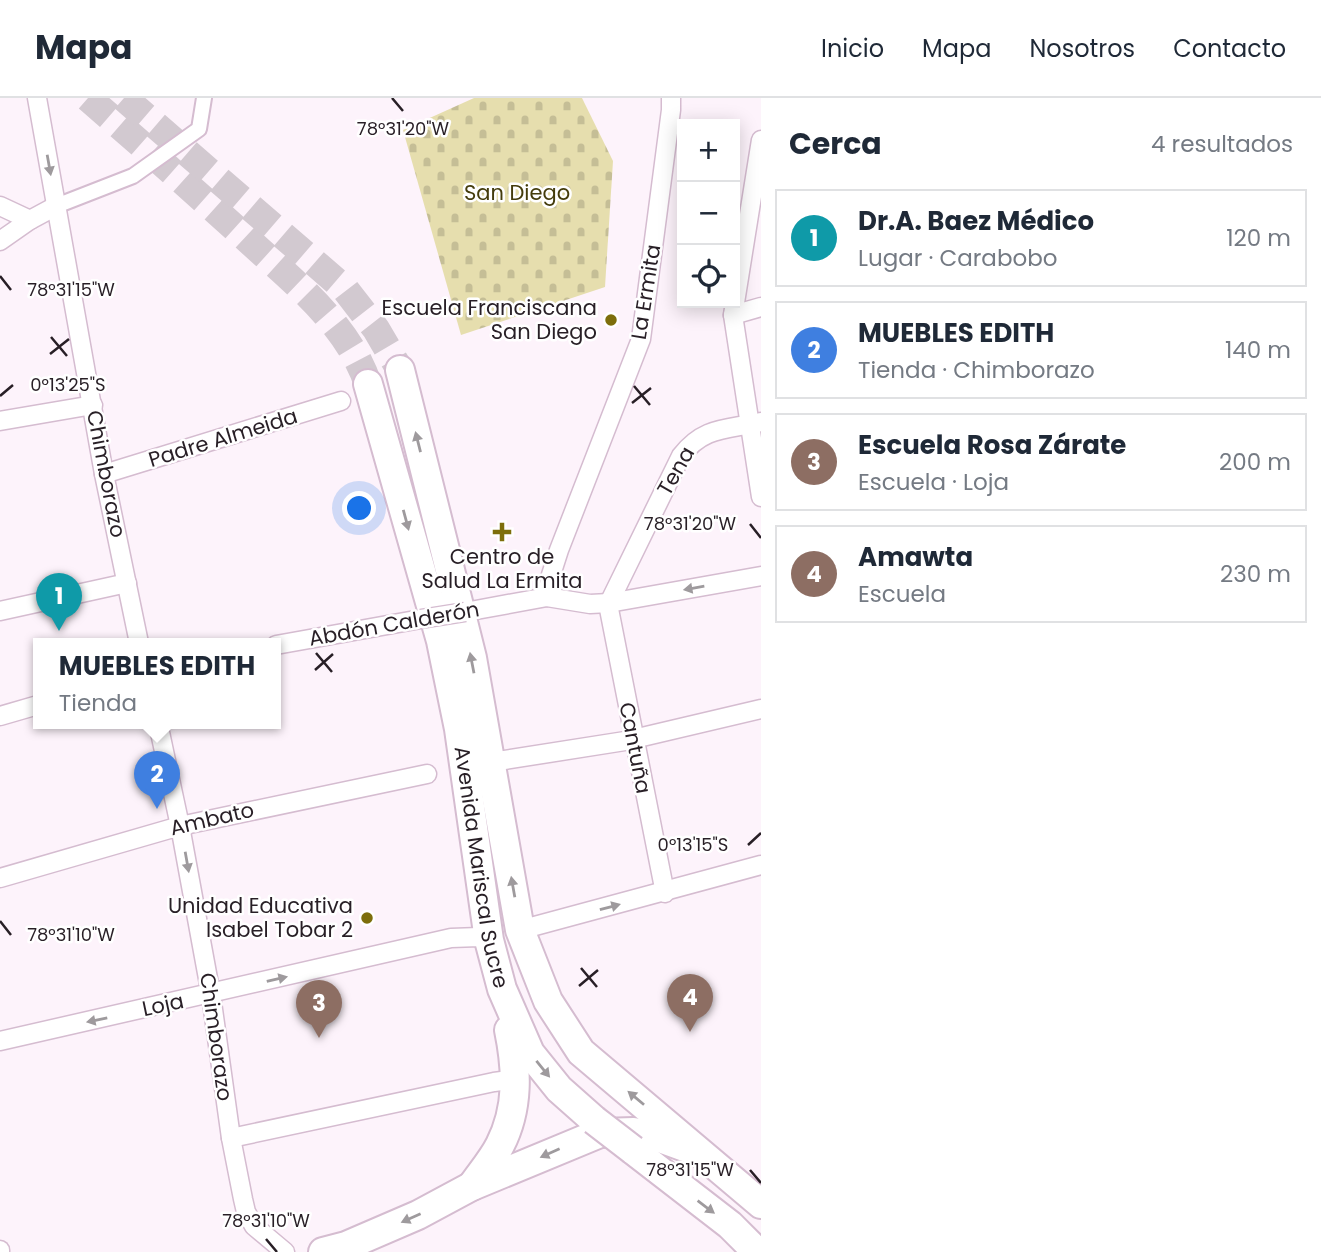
<!DOCTYPE html>
<html lang="es">
<head>
<meta charset="utf-8">
<style>
	:root { --surface:#fff; --page:#f2f2f3; --text:#1f2937; --muted:#747a83; --line:#e0e1e3; --accent:#7d6e0b }
	body { margin:0; font-family:Poppins,sans-serif; background:var(--page); color:var(--text) }
	.controls { position:absolute; right:21px; top:21px; display:grid; overflow:hidden; border-radius:0px; box-shadow:0 4px 18px #0003 }
	.controls button { width:63px; height:63px; display:grid; place-items:center; padding:0; border:0; border-bottom:2px solid var(--line); background:var(--surface); color:var(--text); font:35px sans-serif }
	.you { position:absolute; left:360px; top:411px; width:24px; height:24px; margin:-18px; border:5px solid #fff; border-radius:50%; background:#1a73e8; box-shadow:0 0 0 10px #1a73e833 }
	.badge { display:grid; place-items:center; width:46px; height:46px; border-radius:50%; background:var(--accent); color:#fff; font-size:23px; font-weight:700 }
	.pin { position:absolute; translate:-50% -58px; filter:drop-shadow(0 2px 4px #0008) }
	.pin::after { content:''; position:absolute; top:37px; width:24px; height:21px; background:inherit; clip-path:polygon(0 0,100% 0,50% 100%) }
	.popup { position:absolute; left:33px; top:540px; width:248px; height:91px; box-sizing:border-box; display:grid; place-content:center; border-radius:0px; background:var(--surface); filter:drop-shadow(0 2px 5px #0005); font-size:23px; white-space:nowrap; color:var(--muted) }
	.popup b { font-size:26px; color:var(--text) }
	.popup::after { content:''; position:absolute; left:50%; top:100%; margin-left:-14px; border:14px solid transparent; border-top-color:var(--surface) }
	.list { margin:0; padding:0; list-style:none }
	h2 { display:flex; justify-content:space-between; align-items:center; height:91px; margin:0; padding:0 28px; font-size:30px }
	h2 small { font-size:23px; font-weight:400; color:var(--muted) }
	.list li { display:grid; grid-template-columns:46px 1fr auto; gap:21px; align-items:center; box-sizing:border-box; height:98px; margin:0 14px 14px; padding:0 14px; border:2px solid var(--line); border-radius:0px }
	.list b { display:block; font-size:26px; white-space:nowrap }
	.list p { margin:0; font-size:23px; white-space:nowrap; color:var(--muted) }
	.list em { font-size:23px; font-style:normal; color:var(--muted) }
	.icon { flex:none; width:38px; height:38px; fill:none; stroke:currentColor; stroke-width:2; stroke-linecap:round; stroke-linejoin:round }
	.map { position:relative; flex:none; width:761px; height:1154px; overflow:hidden }
	header { display:flex; align-items:center; gap:42px; box-sizing:border-box; height:98px; padding:0 35px; background:var(--surface); border-bottom:2px solid var(--line) }
	header strong { font-size:33px }
	nav { display:flex; gap:38px; margin-inline-start:auto; font-size:24px }
	main { display:flex }
	aside { flex:1; background:var(--surface) }
	.map>svg:first-child { display:block }
	.cemetery { fill:url(#cemetery-stones) }
	.lines { fill:none; stroke-linecap:round; stroke-linejoin:round }
	.primary-tunnel { stroke:#d2c9d0; stroke-width:28; stroke-dasharray:28 14; stroke-linecap:butt }
	.pedestrian-casing { stroke:#d5bcd0; stroke-width:18 }
	.minor-casing { stroke:#d5bcd0; stroke-width:21 }
	.primary-casing { stroke:#d5bcd0; stroke-width:32 }
	.pedestrian { stroke:#fff; stroke-width:14 }
	.minor { stroke:#fff; stroke-width:18 }
	.primary { stroke:#fff; stroke-width:28 }
	.minor-bridge-casing { stroke:#d5bcd0; stroke-width:21; stroke-linecap:butt }
	.primary-bridge-casing { stroke:#d5bcd0; stroke-width:32; stroke-linecap:butt }
	.minor-bridge { stroke:#fff; stroke-width:18 }
	.primary-bridge { stroke:#fff; stroke-width:28 }
	.oneway { fill:#9e9a9d }
	.ticks { fill:none; stroke:#281f26; stroke-width:2.5 }
	.poi-dot { fill:#7d6e0b; stroke:#fff; stroke-width:2.5 }
	.labels { text-anchor:middle; stroke-width:5; stroke-linejoin:round; paint-order:stroke }
	.park-label { font-size:21px; fill:#443c0c; stroke:#fff }
	.street-label { font-size:21px; fill:#281f26; stroke:#fff }
	.poi-label { font-size:21px; fill:#281f26; stroke:#fff; text-anchor:end }
	.ticks-label { font-size:18px; text-anchor:middle; fill:#281f26; stroke:#fff; stroke-width:5; stroke-linejoin:round; paint-order:stroke }
</style>
</head>
<body>
<header>
<strong>Mapa</strong>
<nav><a>Inicio</a><a>Mapa</a><a>Nosotros</a><a>Contacto</a></nav>
</header>
<main>
<div class="map">
<svg width="761" height="1154" viewBox="0 0 761 1154">
	<defs>
		<pattern id="cemetery-stones" width="16" height="16" patternUnits="userSpaceOnUse" patternTransform="scale(1.75)"><rect width="16" height="16" fill="#e6deae"/><path d="M2 7V4a2 2 0 0 1 4 0v3zM10 15v-3a2 2 0 0 1 4 0v3z" fill="#c5be96"/></pattern>
	</defs>
	<rect width="100%" height="100%" fill="#fdf3fb"/>
	<!-- cemetery -->
	<path class="cemetery" d="M 474,0 L 582,0 L 613,63 L 605,189 L 461,237 L 403,32 Z"/>
	<g class="lines">
		<!-- primary-tunnel -->
		<g class="primary-tunnel">
			<path d="M 88,0 C 141,46 193,92 245,139 C 291,182 347,224 368,286"/>
			<path d="M 124,0 L 345,191 L 376,231 L 400,272"/>
		</g>
		<defs>
			<path id="pedestrian" d="M 56,108 L 133,78 L 199,31 L 204,0"/>
			<g id="minor">
				<path d="M 37,0 L 104,376 L 139,545"/>
				<path d="M 761,42 L 733,217 L 761,399"/>
				<path d="M 0,108 L 30,122"/>
				<path d="M 0,143 L 30,122 L 56,108"/>
				<path d="M 733,217 L 761,209"/>
				<path d="M 0,323 L 93,307"/>
				<path d="M 104,376 L 341,303"/>
				<path d="M 547,499 L 550,480 L 559,452 L 641,241 L 671,12 L 671,0"/>
				<path d="M 0,513 L 127,485"/>
				<path d="M 465,514 L 547,499 L 590,506 L 609,505 L 761,478"/>
				<path d="M 276,547 L 421,521"/>
				<path d="M 0,618 L 38,607"/>
				<path d="M 158,625 L 180,728 L 211,897 L 231,1040 L 243,1101 L 246,1114 L 254,1128 L 285,1154"/>
				<path d="M 498,663 L 625,643 L 761,611"/>
				<path d="M 0,780 L 180,728 L 427,676"/>
				<path d="M 665,795 L 609,511 L 609,505 L 681,358 C 704,328 727,332 761,324"/>
				<path d="M 520,832 L 761,767"/>
				<path d="M 0,943 L 451,840 L 479,839 L 489,842"/>
				<path d="M 231,1040 L 494,984 L 516,981"/>
				<path d="M 0,1152 L 0,1154"/>
			</g>
			<g id="primary">
				<path d="M 400,272 L 472,560 L 520,832 L 548,903 L 581,954 L 761,1106"/>
				<path id="s1" d="M 368,286 L 441,543 L 459,631 L 489,842 L 502,891 L 530,955 L 559,991 L 594,1022"/>
				<path d="M 633,1052 L 730,1127 L 757,1154"/>
				<path d="M 472,1088 C 481,1075 493,1061 500,1047 C 519,1010 517,971 509,932"/>
				<path d="M 323,1154 L 346,1148 L 418,1117 L 472,1088 L 600,1035 L 634,1034 L 663,1041 L 685,1049"/>
			</g>
		</defs>
		<!-- pedestrian casing -->
		<use href="#pedestrian" class="pedestrian-casing"/>
		<!-- minor casing -->
		<use href="#minor" class="minor-casing"/>
		<!-- primary casing -->
		<use href="#primary" class="primary-casing"/>
		<!-- pedestrian -->
		<use href="#pedestrian" class="pedestrian"/>
		<!-- minor -->
		<use href="#minor" class="minor"/>
		<!-- primary -->
		<use href="#primary" class="primary"/>
		<defs>
			<path id="minor-bridge" d="M 421,521 L 465,514"/>
			<path id="primary-bridge" d="M 594,1022 L 633,1052"/>
		</defs>
		<!-- minor-bridge casing -->
		<use href="#minor-bridge" class="minor-bridge-casing"/>
		<!-- primary-bridge casing -->
		<use href="#primary-bridge" class="primary-bridge-casing"/>
		<!-- minor-bridge -->
		<use href="#minor-bridge" class="minor-bridge"/>
		<!-- primary-bridge -->
		<use href="#primary-bridge" class="primary-bridge"/>
	</g>
	<!-- one-way arrows -->
	<defs><path id="oneway-solid" d="M-6-.8H1V-3.2L6.5 0L1 3.2V.8H-6Z" transform="scale(1.75)"/></defs>
	<g class="oneway">
		<use href="#oneway-solid" transform="translate(49 67) rotate(80)"/>
		<use href="#oneway-solid" transform="translate(418 344) rotate(-104)"/>
		<use href="#oneway-solid" transform="translate(406 422) rotate(75)"/>
		<use href="#oneway-solid" transform="translate(694 490) rotate(170)"/>
		<use href="#oneway-solid" transform="translate(472 565) rotate(-101)"/>
		<use href="#oneway-solid" transform="translate(187 764) rotate(80)"/>
		<use href="#oneway-solid" transform="translate(513 789) rotate(-100)"/>
		<use href="#oneway-solid" transform="translate(610 809) rotate(-15)"/>
		<use href="#oneway-solid" transform="translate(277 881) rotate(-13)"/>
		<use href="#oneway-solid" transform="translate(97 922) rotate(168)"/>
		<use href="#oneway-solid" transform="translate(543 971) rotate(51)"/>
		<use href="#oneway-solid" transform="translate(636 1000) rotate(-140)"/>
		<use href="#oneway-solid" transform="translate(550 1055) rotate(156)"/>
		<use href="#oneway-solid" transform="translate(706 1109) rotate(37)"/>
		<use href="#oneway-solid" transform="translate(411 1120) rotate(156)"/>
	</g>
	<!-- ticks -->
	<path class="ticks" d="M 392,0 L 403,13M 0,178 L 11,192M 51,239 L 67,258M 50,256 L 69,241M 634,288 L 650,307M 0,298 L 13,287M 632,305 L 651,290M 750,426 L 761,440M 316,555 L 332,574M 315,572 L 333,556M 748,747 L 761,735M 0,823 L 11,837M 581,870 L 597,889M 579,888 L 598,872M 750,1072 L 761,1085M 266,1141 L 277,1154"/>
	<!-- markers -->
	<g class="poi-dot">
		<circle cx="611" cy="222" r="7"/>
		<path d="M498.5 423.5h7v7h7v7h-7v7h-7v-7h-7v-7h7z"/>
		<circle cx="367" cy="820" r="7"/>
	</g>
	<g class="labels">
		<!-- park labels -->
		<g class="park-label">
			<text x="517" y="102">San Diego</text>
		</g>
		<!-- street labels -->
		<g class="street-label">
			<text transform="translate(646 194) rotate(-81)" y="7">La Ermita</text>
			<text transform="translate(223 340) rotate(-17)" y="7">Padre Almeida</text>
			<text transform="translate(676 373) rotate(-60)" y="7">Tena</text>
			<text transform="translate(106 376) rotate(79)" y="7">Chimborazo</text>
			<text transform="translate(394 526) rotate(-10)" y="7">Abdón Calderón</text>
			<text transform="translate(635 650) rotate(79)" y="7">Cantuña</text>
			<text transform="translate(212 721) rotate(-13)" y="7">Ambato</text>
			<text dy="7" stroke="none"><textPath href="#s1" startOffset="497">Avenida Mariscal Sucre</textPath></text>
			<text transform="translate(163 907) rotate(-12)" y="7">Loja</text>
			<text transform="translate(216 939) rotate(82)" y="7">Chimborazo</text>
		</g>
		<!-- poi labels -->
		<g class="poi-label">
			<text x="597" y="217">Escuela Franciscana<tspan x="597" dy="24">San Diego</tspan></text>
			<text x="502" y="466" text-anchor="middle">Centro de<tspan x="502" dy="24">Salud La Ermita</tspan></text>
			<text x="353" y="815">Unidad Educativa<tspan x="353" dy="24">Isabel Tobar 2</tspan></text>
		</g>
	</g>
	<g class="ticks-label">
		<text x="403" y="37">78°31'20"W</text>
		<text x="71" y="198">78°31'15"W</text>
		<text x="68" y="293">0°13'25"S</text>
		<text x="690" y="432">78°31'20"W</text>
		<text x="693" y="753">0°13'15"S</text>
		<text x="71" y="843">78°31'10"W</text>
		<text x="690" y="1078">78°31'15"W</text>
		<text x="266" y="1129">78°31'10"W</text>
	</g>
</svg>
<div class="controls">
<button>+</button>
<button>−</button>
<button><svg class="icon" aria-label="locate" viewBox="0 0 24 24"><circle cx="12" cy="12" r="6"/><path d="M12 2v4M12 18v4M2 12h4M18 12h4"/></svg></button>
</div>
<div class="you"></div>
<div class="pin badge" style="left:59px;top:533px;background:#0f9aa8">1</div>
<div class="pin badge" style="left:157px;top:711px;background:#3f7fe0">2</div>
<div class="popup"><b>MUEBLES EDITH</b>Tienda</div>
<div class="pin badge" style="left:319px;top:940px;background:#8d6e63">3</div>
<div class="pin badge" style="left:690px;top:934px;background:#8d6e63">4</div>
</div>
<aside>
<h2>Cerca<small>4 resultados</small></h2>
<ul class="list">
<li><span class="badge" style="background:#0f9aa8">1</span><div><b>Dr.A. Baez Médico</b><p>Lugar · Carabobo</p></div><em>120 m</em></li>
<li><span class="badge" style="background:#3f7fe0">2</span><div><b>MUEBLES EDITH</b><p>Tienda · Chimborazo</p></div><em>140 m</em></li>
<li><span class="badge" style="background:#8d6e63">3</span><div><b>Escuela Rosa Zárate</b><p>Escuela · Loja</p></div><em>200 m</em></li>
<li><span class="badge" style="background:#8d6e63">4</span><div><b>Amawta</b><p>Escuela</p></div><em>230 m</em></li>
</ul>
</aside>
</main>
</body>
</html>
